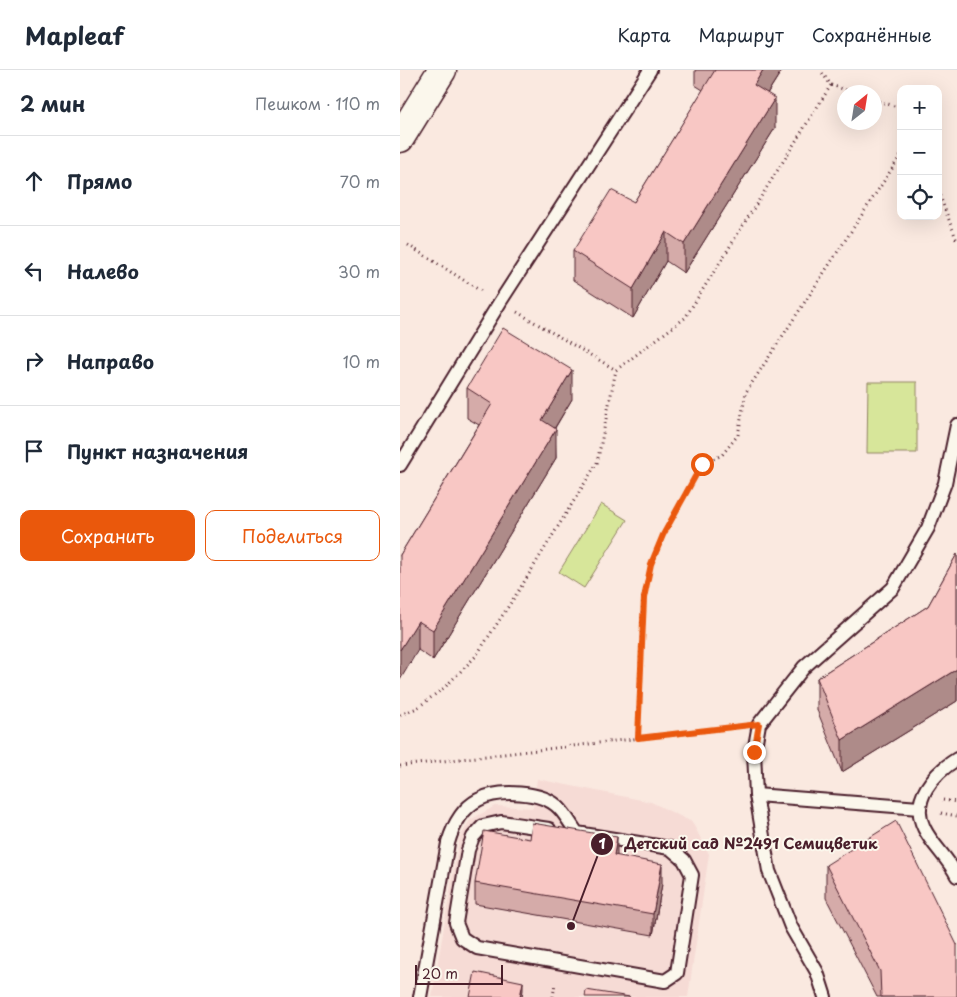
<!DOCTYPE html>
<html lang="ru">
<head>
<meta charset="utf-8">
<style>
	:root { --surface:#fff; --page:#f6f6f7; --text:#1f2937; --muted:#747a83; --line:#e0e1e3; --accent:#ea580c }
	body { margin:0; font-family:"Playpen Sans",sans-serif; background:var(--page); color:var(--text) }
	.controls { position:absolute; right:15px; top:15px; display:grid; overflow:hidden; border-radius:10px; box-shadow:0 5px 20px #0002 }
	.controls button { width:45px; height:45px; display:grid; place-items:center; padding:0; border:0; border-bottom:1px solid var(--line); background:var(--surface); color:var(--text); font:25px sans-serif }
	.compass { position:absolute; left:437px; top:15px; width:45px; height:45px; border-radius:50%; background:var(--surface); box-shadow:0 5px 20px #0002; rotate:30deg }
	.scale { position:absolute; left:15px; bottom:12px; width:88px; box-sizing:border-box; padding-left:5px; border:2px solid #4a1f2b; border-top:0; font-size:14px; line-height:18px; white-space:nowrap; color:#4a1f2b; -webkit-text-stroke:4px #fbf7ec; paint-order:stroke }
	.stop { position:absolute; width:15px; height:15px; margin:-11px; border:4px solid #ea580c; border-radius:50%; background:#fff }
	.stop.end { background:#ea580c; border-color:#fff; box-shadow:0 1px 5px #0008 }
	.list { margin:0; padding:0; list-style:none }
	h2 { display:flex; justify-content:space-between; align-items:center; height:65px; margin:0; padding:0 20px; font-size:21px }
	h2 small { font-size:16px; font-weight:400; color:var(--muted) }
	.list li { display:grid; grid-template-columns:32px 1fr auto; gap:15px; align-items:center; box-sizing:border-box; height:90px; padding:0 20px; border-top:1px solid var(--line) }
	.list b { display:block; font-size:19px; white-space:nowrap }
	.list em { font-size:16px; font-style:normal; color:var(--muted) }
	.actions { display:flex; gap:10px; padding:15px 20px }
	.actions a { flex:1; padding:11px 0; border:1px solid var(--accent); border-radius:10px; text-align:center; font-size:18px; color:var(--accent) }
	.actions .main { background:var(--accent); color:#fff }
	.icon { flex:none; width:28px; height:28px; fill:none; stroke:currentColor; stroke-width:2; stroke-linecap:round; stroke-linejoin:round }
	.map { position:relative; flex:none; width:557px; height:927px; overflow:hidden }
	header { display:flex; align-items:center; gap:30px; box-sizing:border-box; height:70px; padding:0 25px; background:var(--surface); border-bottom:1px solid var(--line) }
	header strong { font-size:24px }
	nav { display:flex; gap:28px; margin-inline-start:auto; font-size:18px }
	main { display:flex }
	aside { flex:1; background:var(--surface) }
	.map>svg:first-child { display:block }
	.built { fill:#f6dbd5 }
	.green { fill:#d7e69a; stroke:#908262 }
	.lines { fill:none; stroke-linecap:round; stroke-linejoin:round }
	.service-casing { stroke:#4a1f2b; stroke-width:16 }
	.tertiary-casing { stroke:#4a1f2b; stroke-width:31 }
	.path { stroke:#4a1f2b; stroke-width:3; stroke-dasharray:1 4; stroke-linecap:butt }
	.service { stroke:#fbf7ec; stroke-width:12 }
	.tertiary { stroke:#fbf7ec; stroke-width:28 }
	.wall { fill:#d5aba9; stroke:#4a1f2b }
	.shaded-wall { fill:#ae8b89; stroke:#4a1f2b }
	.building { fill:#f8c7c4; stroke:#4a1f2b }
	.route { stroke:#ea580c; stroke-width:6 }
	.leader { fill:none; stroke:#4a1f2b; stroke-width:2 }
	.callout-dot { fill:#4a1f2b; stroke:#fbf7ec; stroke-width:2 }
	.mark-label { font-size:15px; text-anchor:middle; font-weight:bold; fill:#fff }
	.callout-label { font-size:15px; text-anchor:middle; font-weight:bold; fill:#4a1f2b; stroke:#fbf7ec; stroke-width:4; stroke-linejoin:round; paint-order:stroke }
</style>
</head>
<body>
<header>
<strong>Mapleaf</strong>
<nav><a>Карта</a><a>Маршрут</a><a>Сохранённые</a></nav>
</header>
<main>
<aside>
<h2>2 мин<small>Пешком · 110 m</small></h2>
<ul class="list">
<li><svg class="icon" aria-label="ahead" viewBox="0 0 24 24"><path d="M12 20V5M6 11l6-6 6 6"/></svg><div><b>Прямо</b></div><em>70 m</em></li>
<li><svg class="icon" aria-label="left" viewBox="0 0 24 24"><path d="M17 20v-9H6M10 6l-5 5 5 5"/></svg><div><b>Налево</b></div><em>30 m</em></li>
<li><svg class="icon" aria-label="right" viewBox="0 0 24 24"><path d="M7 20v-9h11M14 6l5 5-5 5"/></svg><div><b>Направо</b></div><em>10 m</em></li>
<li><svg class="icon" aria-label="arrive" viewBox="0 0 24 24"><path d="M6 21V4h12l-3 4 3 4H6"/></svg><div><b>Пункт назначения</b></div></li>
</ul>
<div class="actions"><a class="main">Сохранить</a><a>Поделиться</a></div>
</aside>
<div class="map">
<svg width="557" height="927" viewBox="0 0 557 927">
	<rect width="100%" height="100%" fill="#fae9e0"/>
	<filter id="ink" filterUnits="userSpaceOnUse"><feTurbulence type="fractalNoise" baseFrequency=".02" numOctaves="2"/><feDisplacementMap in="SourceGraphic" scale="10" xChannelSelector="R" yChannelSelector="G"/><feConvolveMatrix kernelMatrix="1 2 1 2 8 2 1 2 1" color-interpolation-filters="sRGB"/></filter>
	<g filter="url(#ink)">
		<!-- built -->
		<path class="built" d="M 137,709 L 251,732 L 292,752 L 309,784 L 288,927 L 32,927 L 59,769 L 70,750 L 95,736 L 133,738 Z"/>
		<!-- green -->
		<g class="green">
			<path d="M 468,312 L 517,312 L 517,383 L 467,383 Z"/>
			<path d="M 201,434 L 227,450 L 184,518 L 159,502 Z"/>
		</g>
		<g class="lines">
			<defs>
				<g id="service">
					<path d="M 0,395 L 100,232 L 250,0"/>
					<path d="M 557,689 C 534,703 510,730 524,758 C 532,775 548,788 557,806"/>
					<path d="M 356,725 L 519,738"/>
					<path d="M 20,927 L 48,773 C 53,756 61,739 78,730 C 98,719 143,721 159,738 C 166,745 171,755 177,763 L 270,778 L 284,790 L 292,805 L 277,903 L 265,911 L 77,878 L 62,868 L 56,853 L 68,780 L 73,767 L 83,756 L 101,752 L 149,759"/>
					<path d="M 425,927 L 417,902 L 391,857 L 369,801 L 356,725 L 354,682 L 359,654 L 404,597 L 493,518 L 528,458 L 545,413 L 557,355"/>
				</g>
				<path id="tertiary" d="M 0,68 L 42,0"/>
			</defs>
			<!-- service casing -->
			<use href="#service" class="service-casing"/>
			<!-- tertiary casing -->
			<use href="#tertiary" class="tertiary-casing"/>
			<!-- path -->
			<g class="path">
				<path d="M 431,15 L 452,22"/>
				<path d="M 474,30 L 501,38"/>
				<path d="M 538,121 L 557,171"/>
				<path d="M 8,175 L 81,221"/>
				<path d="M 117,242 L 216,300"/>
				<path d="M 0,645 L 17,638 L 45,617 L 76,586 L 121,517 L 197,393 L 216,300 L 285,248 L 431,15 L 420,0"/>
				<path d="M 238,668 L 243,528 L 251,495 L 263,465 L 302,394 L 322,385 L 338,365 L 346,322 L 501,85"/>
				<path d="M 0,696 L 336,657"/>
				<path d="M 543,730 L 557,732"/>
				<path d="M 541,743 L 557,746"/>
				<path d="M 153,927 L 155,913"/>
			</g>
			<!-- service -->
			<use href="#service" class="service"/>
			<!-- tertiary -->
			<use href="#tertiary" class="tertiary"/>
		</g>
		<!-- wall -->
		<g class="wall">
			<path d="M 295,0 L 382,0 L 367,24 L 375,58 L 284,203 L 266,191 L 233,248 L 173,210 L 173,181 L 234,132 L 303,20 L 295,15 Z"/>
			<path d="M 67,318 L 172,329 L 155,358 L 156,388 L 33,590 L 18,580 L 0,485 L 79,355 L 67,348 Z"/>
			<path d="M 557,484 L 557,631 L 442,702 L 417,640 L 417,608 L 528,536 Z"/>
			<path d="M 426,795 L 557,927 L 477,927 L 426,828 Z"/>
			<path d="M 75,813 L 262,814 L 253,865 L 75,834 Z"/>
		</g>
		<!-- shaded-wall -->
		<g class="shaded-wall">
			<path d="M 363,0 L 382,0 L 354,44 L 354,15 Z"/>
			<path d="M 375,28 L 375,58 L 284,203 L 284,174 Z"/>
			<path d="M 266,162 L 266,191 L 233,248 L 233,219 Z"/>
			<path d="M 172,300 L 172,329 L 142,379 L 142,350 Z"/>
			<path d="M 156,359 L 156,388 L 33,590 L 33,560 Z"/>
			<path d="M 18,551 L 18,580 L 0,610 L 0,580 Z"/>
			<path d="M 557,599 L 557,631 L 442,702 L 442,670 Z"/>
			<path d="M 217,767 L 217,788 L 214,785 Z"/>
			<path d="M 262,794 L 262,814 L 253,865 L 253,844 Z"/>
			<path d="M 123,912 L 123,920 L 122,927 L 120,927 Z"/>
		</g>
		<!-- building -->
		<g class="building">
			<path d="M 315,0 L 363,0 L 354,15 L 375,28 L 284,174 L 266,162 L 233,219 L 173,181 L 211,120 L 234,132 Z"/>
			<path d="M 103,258 L 172,300 L 142,350 L 156,359 L 33,560 L 18,551 L 0,580 L 0,485 L 92,334 L 67,318 Z"/>
			<path d="M 557,484 L 557,599 L 442,670 L 417,608 L 528,536 Z"/>
			<path d="M 496,751 L 557,875 L 557,927 L 481,927 L 480,901 L 426,795 Z"/>
			<path d="M 132,753 L 217,767 L 214,785 L 262,794 L 253,844 L 75,813 L 84,761 L 130,769 Z"/>
			<path d="M 75,902 L 123,912 L 120,927 L 70,927 Z"/>
			<path d="M 186,920 L 230,927 L 185,927 Z"/>
		</g>
	</g>
	<g class="lines" filter="url(#ink)">
		<!-- route -->
		<path class="route" d="M 302,394 L 263,465 L 251,494 L 244,528 L 238,668 L 359,654 L 354,682"/>
	</g>
	<!-- callouts -->
	<path class="leader" d="M171 856L202 774"/>
	<g class="callout-dot">
		<circle cx="171" cy="856" r="5"/>
		<circle cx="202" cy="774" r="12"/>
	</g>
	<g class="mark-label">
		<text x="202" y="779">1</text>
	</g>
	<g class="callout-label">
		<text x="351" y="779">Детский сад №2491 Семицветик</text>
	</g>
</svg>
<div class="controls">
<button>+</button>
<button>−</button>
<button><svg class="icon" aria-label="locate" viewBox="0 0 24 24"><circle cx="12" cy="12" r="6"/><path d="M12 2v4M12 18v4M2 12h4M18 12h4"/></svg></button>
</div>
<svg class="compass" viewBox="-18 -18 36 36"><path d="M0-13l5 13h-10z" fill="#e53935"/><path d="M0 13l5-13h-10z" fill="#747a83"/></svg>
<div class="scale">20 m</div>
<div class="stop" style="left:302px;top:394px"></div>
<div class="stop end" style="left:354px;top:682px"></div>
</div>
</main>
</body>
</html>
